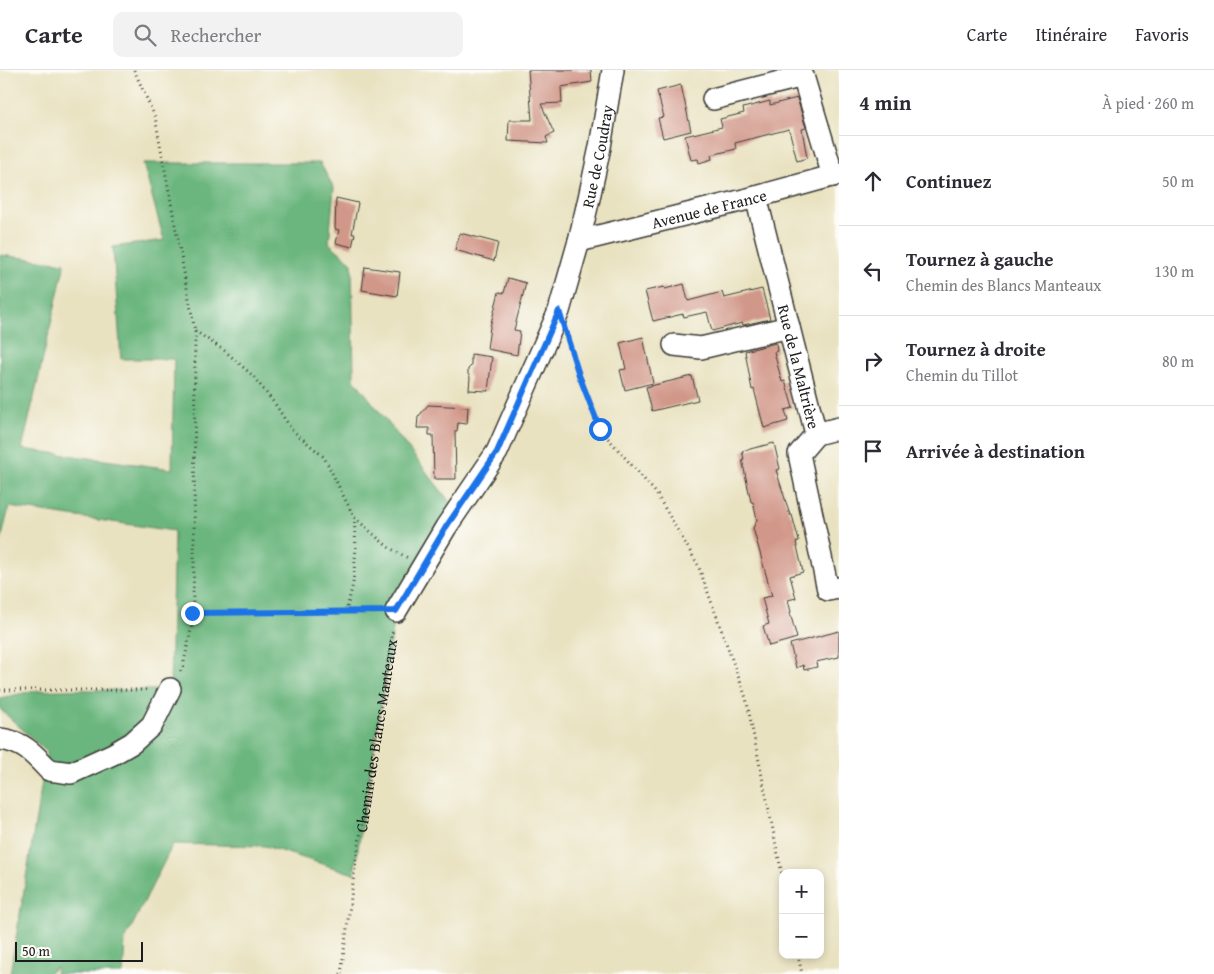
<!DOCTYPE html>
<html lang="fr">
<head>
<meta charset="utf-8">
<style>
	:root { --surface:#fff; --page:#f2f2f3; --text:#2b2b33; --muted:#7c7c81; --line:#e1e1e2 }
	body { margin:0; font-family:"Gentium Book Plus",serif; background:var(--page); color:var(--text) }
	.controls { position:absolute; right:15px; bottom:15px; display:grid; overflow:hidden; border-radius:10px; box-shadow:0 2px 8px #0003 }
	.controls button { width:45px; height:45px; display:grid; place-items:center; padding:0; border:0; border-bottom:1px solid var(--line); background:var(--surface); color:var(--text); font:25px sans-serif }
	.scale { position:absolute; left:15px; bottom:12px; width:128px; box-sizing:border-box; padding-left:5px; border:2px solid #1c1c1c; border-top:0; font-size:14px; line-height:18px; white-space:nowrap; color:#1c1c1c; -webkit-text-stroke:4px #fdfcf7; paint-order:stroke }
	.stop { position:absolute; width:15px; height:15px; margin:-11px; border:4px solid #1a73e8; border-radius:50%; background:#fff }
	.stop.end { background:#1a73e8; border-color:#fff; box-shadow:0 1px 5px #0008 }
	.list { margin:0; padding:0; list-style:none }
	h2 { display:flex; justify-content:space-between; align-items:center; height:65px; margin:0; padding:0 20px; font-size:21px }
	h2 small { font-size:16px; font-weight:400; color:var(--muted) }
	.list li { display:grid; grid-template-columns:32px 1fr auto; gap:15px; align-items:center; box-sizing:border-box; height:90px; padding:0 20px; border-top:1px solid var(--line) }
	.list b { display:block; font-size:19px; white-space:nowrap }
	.list p { margin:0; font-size:16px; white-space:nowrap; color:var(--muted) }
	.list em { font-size:16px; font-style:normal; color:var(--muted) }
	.icon { flex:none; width:28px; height:28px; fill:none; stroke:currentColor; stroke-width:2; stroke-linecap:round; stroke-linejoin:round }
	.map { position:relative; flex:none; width:839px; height:904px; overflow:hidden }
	header { display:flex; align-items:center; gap:30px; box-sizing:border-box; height:70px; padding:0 25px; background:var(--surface); border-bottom:1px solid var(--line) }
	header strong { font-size:24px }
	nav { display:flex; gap:28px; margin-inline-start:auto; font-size:18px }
	.search { width:350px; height:45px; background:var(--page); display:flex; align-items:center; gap:12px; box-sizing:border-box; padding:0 18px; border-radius:10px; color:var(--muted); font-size:19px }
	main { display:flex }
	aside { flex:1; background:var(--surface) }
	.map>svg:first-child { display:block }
	.forest { fill:#6ab67e; stroke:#43694d }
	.building { fill:#d19789 }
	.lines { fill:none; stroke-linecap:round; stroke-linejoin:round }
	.minor-casing { stroke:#3b3a35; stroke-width:24 }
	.path { stroke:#3b3a35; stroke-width:3; stroke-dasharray:1 4; stroke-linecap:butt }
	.minor { stroke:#fff; stroke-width:21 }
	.route { stroke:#1a73e8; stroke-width:6 }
	.labels { text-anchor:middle; stroke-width:5; stroke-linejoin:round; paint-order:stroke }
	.street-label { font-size:16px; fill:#1c1c1c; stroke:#fdfcf7 }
</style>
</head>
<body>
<header>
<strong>Carte</strong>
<div class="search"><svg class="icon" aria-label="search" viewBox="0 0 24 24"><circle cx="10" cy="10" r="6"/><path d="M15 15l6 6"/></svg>Rechercher</div>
<nav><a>Carte</a><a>Itinéraire</a><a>Favoris</a></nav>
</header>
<main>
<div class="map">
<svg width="839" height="904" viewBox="0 0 839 904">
	<rect width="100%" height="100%" fill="#fdfcf7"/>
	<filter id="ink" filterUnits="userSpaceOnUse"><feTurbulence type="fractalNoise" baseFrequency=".02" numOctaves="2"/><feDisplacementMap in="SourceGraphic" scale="10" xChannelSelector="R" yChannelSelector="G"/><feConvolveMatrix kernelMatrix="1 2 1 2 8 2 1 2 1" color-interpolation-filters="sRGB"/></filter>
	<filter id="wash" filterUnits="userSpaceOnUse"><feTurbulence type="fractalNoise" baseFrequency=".0096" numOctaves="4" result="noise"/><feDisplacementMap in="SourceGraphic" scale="20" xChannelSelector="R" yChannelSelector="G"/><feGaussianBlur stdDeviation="1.12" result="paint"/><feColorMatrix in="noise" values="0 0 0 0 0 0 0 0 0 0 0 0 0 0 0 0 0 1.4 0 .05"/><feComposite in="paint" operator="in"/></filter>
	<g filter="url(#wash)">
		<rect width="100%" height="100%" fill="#e9e2c1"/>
		<!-- forest -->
		<path class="forest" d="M 143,93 L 320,93 L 334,118 L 329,173 L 352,193 L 354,309 L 457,441 L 396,541 L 354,804 L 265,776 L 173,774 L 125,870 L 123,904 L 55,904 L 56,897 L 47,904 L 10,904 L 47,682 L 0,639 L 0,628 C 12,626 25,622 38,621 C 82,618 126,622 170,619 L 174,461 L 9,437 L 0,475 L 0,185 L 65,193 L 22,379 L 172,399 L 174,289 L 121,289 L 113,177 L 164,170 Z"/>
		<g id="blocks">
			<!-- building -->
			<g class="building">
				<path d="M 528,0 L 591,0 L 592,12 L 561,17 L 562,33 L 541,34 L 554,63 L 546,67 L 548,73 L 508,71 L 509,50 L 532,50 Z"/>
				<path d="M 681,15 L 691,61 L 663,68 L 658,48 L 664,47 L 657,21 Z"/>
				<path d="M 797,28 L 806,58 L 802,59 L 807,88 L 797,91 L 789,59 L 735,73 L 736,79 L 711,85 L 712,89 L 699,93 L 698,89 L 691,90 L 685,66 L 722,57 L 720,49 L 744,43 L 743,38 L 770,31 L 770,35 Z"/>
				<path d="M 336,128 L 358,133 L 352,164 L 355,164 L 352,177 L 336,173 L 339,160 L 335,159 Z"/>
				<path d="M 460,163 L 498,173 L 494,191 L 455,180 Z"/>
				<path d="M 365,197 L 400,202 L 397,226 L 362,220 Z"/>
				<path d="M 508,208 L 526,213 L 514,260 L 520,261 L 517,285 L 487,279 L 490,257 L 499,222 L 504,223 Z"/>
				<path d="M 684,214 L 688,231 L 722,222 L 724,228 L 762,219 L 770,249 L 743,255 L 742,253 L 712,261 L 707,242 L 684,247 L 683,244 L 653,251 L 645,221 L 664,217 L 665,219 Z"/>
				<path d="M 643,267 L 653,313 L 625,320 L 620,300 L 626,299 L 620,273 Z"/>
				<path d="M 776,273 L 777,281 L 774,282 L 782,312 L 785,311 L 793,338 L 785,340 L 788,351 L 764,358 L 754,319 L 752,320 L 745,281 Z"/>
				<path d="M 471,284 L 492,287 L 488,321 L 469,320 L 470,307 L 468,304 L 468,299 L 471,296 Z"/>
				<path d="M 692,306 L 698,330 L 652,341 L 646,317 Z"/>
				<path d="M 428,335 L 468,337 L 467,354 L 458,353 L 457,361 L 455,361 L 456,409 L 434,409 L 433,365 L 429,365 L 429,358 L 417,358 L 418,347 Z"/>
				<path d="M 774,373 L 780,399 L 776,400 L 790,445 L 792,445 L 799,471 L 796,472 L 803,502 L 790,506 L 796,528 L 788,530 L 791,542 L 790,543 L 797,568 L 769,576 L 763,556 L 769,554 L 762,528 L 772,526 L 753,458 L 757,450 L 753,432 L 751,432 L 742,389 L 744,389 L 742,381 Z"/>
				<path d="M 839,561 L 839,587 L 816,592 L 817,597 L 804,600 L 803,595 L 796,598 L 790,574 Z"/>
			</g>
		</g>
	</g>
	<g filter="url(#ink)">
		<use href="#blocks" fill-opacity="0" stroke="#3b3a35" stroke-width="1"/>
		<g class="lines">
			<defs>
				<g id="minor">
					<path d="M 713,29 L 803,6 L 833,106"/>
					<path id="s2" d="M 756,127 L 816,364 L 799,384 L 828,520 L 839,518"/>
					<path id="s3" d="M 579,171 L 756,127 L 839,104"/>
					<path d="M 674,275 L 701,278 L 789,257"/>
					<path d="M 816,364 L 839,358"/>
					<path id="s4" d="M 396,541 L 446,457 L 497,382 L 559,241 L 579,171 L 589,128 L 600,77 L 613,0"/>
					<path d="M 0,669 C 24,672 34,684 49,700 L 71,703 L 113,684 L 132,673 L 152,655 L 170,619"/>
				</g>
			</defs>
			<!-- minor casing -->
			<use href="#minor" class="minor-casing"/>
			<!-- path -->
			<g class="path">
				<path d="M 134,0 L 155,47 L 195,261 L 194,496 L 192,554 L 183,597 L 179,604"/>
				<path d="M 195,261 L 225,281 L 252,305 L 275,334 L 292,360 L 324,387 L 354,447 L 388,477 L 408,488"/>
				<path d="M 567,267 L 579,305 L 600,359 L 656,423 L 698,495 L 746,628 L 783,809"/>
				<path d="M 346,542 L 353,514 L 356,477 L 354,448"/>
				<path d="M 192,543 L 377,541"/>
				<path d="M 0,620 L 149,620"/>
				<path d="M 798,885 L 802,904"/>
				<path id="s1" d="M 341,904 L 354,804 L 393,559"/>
			</g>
			<!-- minor -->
			<use href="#minor" class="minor"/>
		</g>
	</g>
	<g class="lines" filter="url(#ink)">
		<!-- route -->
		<path class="route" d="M 192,543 L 396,541 L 446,457 L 497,382 L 559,241 L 579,305 L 600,359"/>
	</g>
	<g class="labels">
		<!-- street labels -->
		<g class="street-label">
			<text dy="6" stroke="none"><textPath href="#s4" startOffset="502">Rue de Coudray</textPath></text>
			<text dy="6" stroke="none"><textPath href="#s3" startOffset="134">Avenue de France</textPath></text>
			<text dy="6" stroke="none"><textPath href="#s2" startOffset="175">Rue de la Maltrière</textPath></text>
			<text dy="6" stroke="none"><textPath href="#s1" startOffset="241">Chemin des Blancs Manteaux</textPath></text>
		</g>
	</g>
</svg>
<div class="controls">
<button>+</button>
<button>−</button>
</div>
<div class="scale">50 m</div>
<div class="stop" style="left:600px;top:359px"></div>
<div class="stop end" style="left:192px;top:543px"></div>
</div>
<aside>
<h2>4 min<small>À pied · 260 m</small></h2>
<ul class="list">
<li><svg class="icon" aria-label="ahead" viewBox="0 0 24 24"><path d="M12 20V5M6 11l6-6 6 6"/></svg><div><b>Continuez</b></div><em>50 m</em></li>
<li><svg class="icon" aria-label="left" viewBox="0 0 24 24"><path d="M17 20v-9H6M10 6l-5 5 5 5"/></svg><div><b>Tournez à gauche</b><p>Chemin des Blancs Manteaux</p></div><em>130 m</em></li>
<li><svg class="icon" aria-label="right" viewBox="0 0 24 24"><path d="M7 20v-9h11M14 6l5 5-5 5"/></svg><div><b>Tournez à droite</b><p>Chemin du Tillot</p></div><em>80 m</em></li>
<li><svg class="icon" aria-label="arrive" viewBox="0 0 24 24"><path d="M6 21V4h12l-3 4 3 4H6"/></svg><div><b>Arrivée à destination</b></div></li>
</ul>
</aside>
</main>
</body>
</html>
